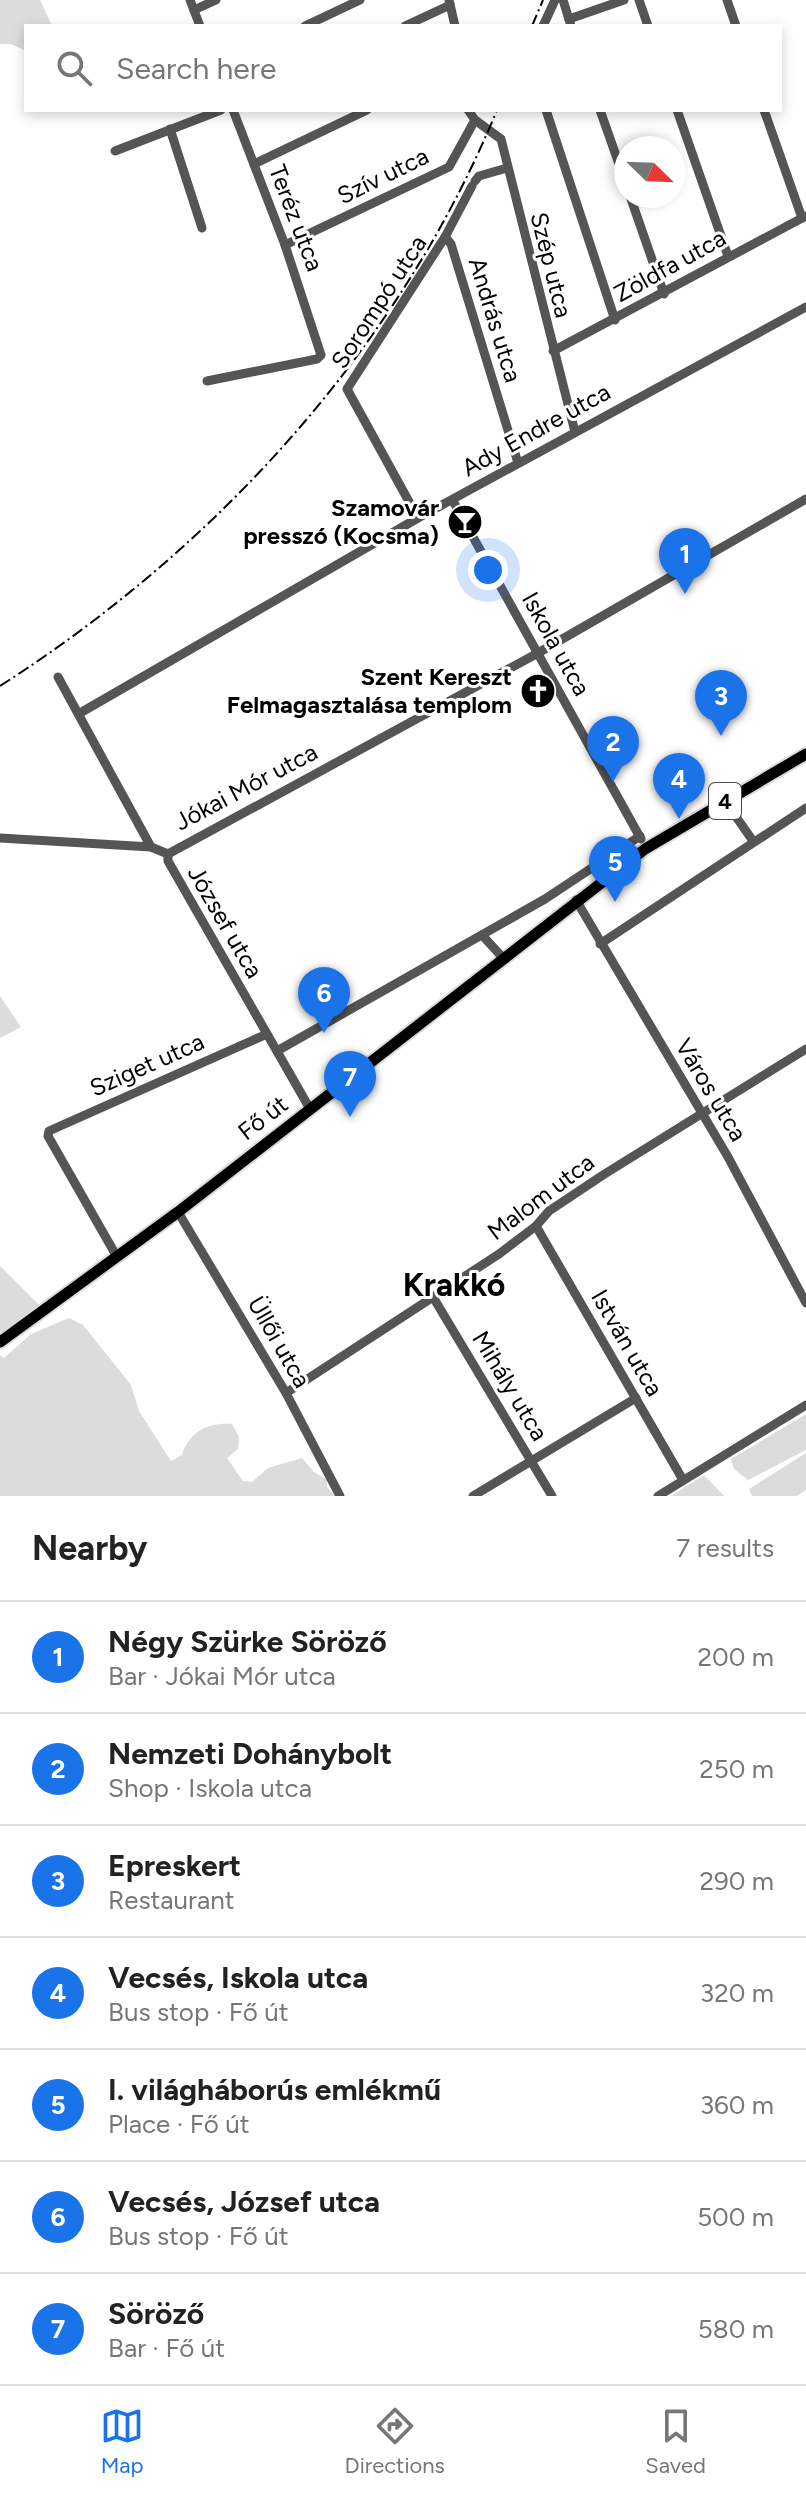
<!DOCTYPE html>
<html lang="en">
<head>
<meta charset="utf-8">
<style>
	:root { --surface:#fff; --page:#f6f6f6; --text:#222; --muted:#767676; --line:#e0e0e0; --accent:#1a73e8 }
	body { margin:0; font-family:Figtree,sans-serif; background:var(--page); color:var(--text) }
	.compass { position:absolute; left:614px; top:136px; width:72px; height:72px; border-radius:50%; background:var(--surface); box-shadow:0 4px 12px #0003; rotate:113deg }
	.you { position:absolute; left:488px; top:570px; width:28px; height:28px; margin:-20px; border:6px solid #fff; border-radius:50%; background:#1a73e8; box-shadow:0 0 0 12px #1a73e833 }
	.badge { display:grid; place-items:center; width:52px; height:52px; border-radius:50%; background:var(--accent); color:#fff; font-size:26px; font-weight:700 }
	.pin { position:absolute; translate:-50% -66px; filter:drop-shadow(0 2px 4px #0008) }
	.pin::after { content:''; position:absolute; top:42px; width:28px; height:24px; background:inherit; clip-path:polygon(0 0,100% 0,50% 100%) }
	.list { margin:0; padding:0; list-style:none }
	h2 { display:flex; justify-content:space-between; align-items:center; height:104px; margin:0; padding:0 32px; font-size:34px }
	h2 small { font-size:26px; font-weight:400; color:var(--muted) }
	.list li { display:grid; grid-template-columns:52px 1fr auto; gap:24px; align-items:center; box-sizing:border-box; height:112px; padding:0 32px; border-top:2px solid var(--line) }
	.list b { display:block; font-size:30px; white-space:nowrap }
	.list p { margin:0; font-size:26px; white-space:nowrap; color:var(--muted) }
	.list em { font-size:26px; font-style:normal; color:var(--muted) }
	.icon { flex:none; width:44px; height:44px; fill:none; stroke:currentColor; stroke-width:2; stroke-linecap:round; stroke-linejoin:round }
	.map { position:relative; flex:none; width:806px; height:1496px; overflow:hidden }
	.search { position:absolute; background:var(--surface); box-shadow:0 4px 12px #0003; left:24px; right:24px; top:24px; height:88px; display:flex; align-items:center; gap:20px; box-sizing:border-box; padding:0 28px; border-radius:0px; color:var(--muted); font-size:30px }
	.sheet { height:888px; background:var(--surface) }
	nav { display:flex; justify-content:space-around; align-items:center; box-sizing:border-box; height:112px; border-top:2px solid var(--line); background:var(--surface); font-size:22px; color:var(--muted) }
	nav a { display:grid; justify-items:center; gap:4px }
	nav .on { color:var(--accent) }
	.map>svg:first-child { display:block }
	.green { fill:#dcdcdc }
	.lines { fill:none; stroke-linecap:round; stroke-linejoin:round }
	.major-casing { stroke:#dbdbdb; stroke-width:15 }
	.minor { stroke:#555; stroke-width:9 }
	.major { stroke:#000; stroke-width:11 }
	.rail { stroke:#000; stroke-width:2; stroke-dasharray:12 4 2 4; stroke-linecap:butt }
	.labels { text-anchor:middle; stroke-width:6; stroke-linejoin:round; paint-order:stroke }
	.shield { fill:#fff; stroke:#4c4c4c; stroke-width:2 }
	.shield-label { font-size:22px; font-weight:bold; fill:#000 }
	.street-label { font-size:24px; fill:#000; stroke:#fff }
	.poi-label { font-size:24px; font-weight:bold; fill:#000; stroke:#fff; text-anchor:end }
	.district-label { font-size:32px; font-weight:bold; fill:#000; stroke:#fff }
</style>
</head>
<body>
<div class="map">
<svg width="806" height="1496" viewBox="0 0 806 1496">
	<rect width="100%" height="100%" fill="#fff"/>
	<!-- green -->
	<g class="green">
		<path d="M 0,0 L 40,0 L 52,26 L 26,26 L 26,51 L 11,44 L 0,44 Z"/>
		<path d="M 0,996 L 21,1027 L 0,1038 Z"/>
		<path d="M 0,1266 L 44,1310 L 0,1342 Z"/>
		<path d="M 69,1318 L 83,1325 L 131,1385 L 139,1411 L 171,1461 L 182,1455 C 189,1432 208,1422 232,1424 L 239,1437 L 238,1449 L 227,1458 L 243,1481 L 252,1482 L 268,1468 L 302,1458 L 314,1472 L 327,1480 L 327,1487 L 335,1496 L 0,1496 L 0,1355 L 4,1358 L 31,1334 Z"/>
		<path d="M 806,1414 L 806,1450 L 748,1480 L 734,1469 L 731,1459 Z"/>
		<path d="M 806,1453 L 806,1490 L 797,1496 L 752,1496 L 749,1489 Z"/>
		<path d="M 704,1475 L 724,1496 L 671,1496 Z"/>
	</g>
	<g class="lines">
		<defs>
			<path id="major" d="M 0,1342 L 178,1212 L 645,849 L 806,754"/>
		</defs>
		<!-- major casing -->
		<use href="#major" class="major-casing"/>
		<!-- minor -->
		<g class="minor">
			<path d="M 190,0 L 200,26"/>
			<path d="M 449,0 L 455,26"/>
			<path d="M 563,0 L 571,26"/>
			<path d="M 639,0 L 648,26"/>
			<path d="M 727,0 L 736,26"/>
			<path d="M 194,10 L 216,0"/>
			<path d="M 569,19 L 624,0"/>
			<path d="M 305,26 L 360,0"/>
			<path d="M 405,26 L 450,5"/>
			<path d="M 543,26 L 555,0"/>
			<path d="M 468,110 L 475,120 L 501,139 L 575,432"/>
			<path d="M 546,110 L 615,320"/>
			<path d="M 600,110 L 626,184"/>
			<path d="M 677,110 L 728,256"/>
			<path d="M 764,110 L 802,218"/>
			<path d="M 170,129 L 202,228"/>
			<path d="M 115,151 L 221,110"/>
			<path d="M 254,164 L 367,110"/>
			<path d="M 475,181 L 479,176 L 507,168"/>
			<path d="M 630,196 L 664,294"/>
			<path d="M 445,237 L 451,244 L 518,463"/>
			<path d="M 285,245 L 449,167 L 475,120"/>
			<path d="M 553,351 L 806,216"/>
			<path d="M 207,381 L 317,359 L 321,355 L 285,245 L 233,110"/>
			<path d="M 453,501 L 641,839"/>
			<path d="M 418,518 L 347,389 L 445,237 L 472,186"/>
			<path d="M 58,677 L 151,847 L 168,854 L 168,861 L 310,1109"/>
			<path d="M 80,713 L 418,518 L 806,307"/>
			<path d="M 725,801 L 753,841"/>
			<path d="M 0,838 L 151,847"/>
			<path d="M 168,854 L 538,653 L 806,499"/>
			<path d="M 576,900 L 728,1157 L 806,1303"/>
			<path d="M 482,935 L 503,958"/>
			<path d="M 600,944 L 806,808"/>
			<path d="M 277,1051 L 545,899 L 640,836"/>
			<path d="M 178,1212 L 286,1393 L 340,1496"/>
			<path d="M 536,1226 L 683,1480"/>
			<path d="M 117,1257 L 48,1136 L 49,1131 L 267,1034"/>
			<path d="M 433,1297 L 552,1496"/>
			<path d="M 286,1393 L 499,1254 L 536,1226 L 549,1211 L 603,1175 L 806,1049"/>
			<path d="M 473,1496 L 636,1398"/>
			<path d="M 658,1496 L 806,1405"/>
		</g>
		<!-- major -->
		<use href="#major" class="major"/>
		<!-- rail -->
		<g class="rail">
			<path d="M 532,26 L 543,0"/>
			<path d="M 0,686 C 216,548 399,348 497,110"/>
		</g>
	</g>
	<!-- icons -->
	<defs>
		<symbol id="bar-disc" viewBox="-11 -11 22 22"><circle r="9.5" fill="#000" stroke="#fff"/><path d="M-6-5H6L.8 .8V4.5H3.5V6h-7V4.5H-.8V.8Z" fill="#fff"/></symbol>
		<symbol id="church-disc" viewBox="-11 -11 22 22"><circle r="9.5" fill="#000" stroke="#fff"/><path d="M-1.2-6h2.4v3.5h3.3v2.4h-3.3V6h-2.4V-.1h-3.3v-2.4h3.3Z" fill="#fff"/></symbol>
	</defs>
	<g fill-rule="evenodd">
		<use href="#bar-disc" x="445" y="502" width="40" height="40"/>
		<use href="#church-disc" x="518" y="671" width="40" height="40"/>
	</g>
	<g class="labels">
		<!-- shield labels -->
		<rect class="shield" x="709" y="783" width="32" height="36" rx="6"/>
		<g class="shield-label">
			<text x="725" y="809">4</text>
		</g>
		<!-- street labels -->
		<g class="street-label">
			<text transform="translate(383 176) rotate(-26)" y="8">Szív utca</text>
			<text transform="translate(296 218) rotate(69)" y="8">Teréz utca</text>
			<text transform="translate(551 265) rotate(76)" y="8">Szép utca</text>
			<text transform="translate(670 266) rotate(-29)" y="8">Zöldfa utca</text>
			<text transform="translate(379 302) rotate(-57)" y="8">Sorompó utca</text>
			<text transform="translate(495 320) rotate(73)" y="8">András utca</text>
			<text transform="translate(536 430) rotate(-29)" y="8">Ady Endre utca</text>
			<text transform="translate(556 644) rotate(61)" y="8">Iskola utca</text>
			<text transform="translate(246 787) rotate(-28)" y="8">Jókai Mór utca</text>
			<text transform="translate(225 922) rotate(60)" y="8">József utca</text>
			<text transform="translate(147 1065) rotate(-24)" y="8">Sziget utca</text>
			<text transform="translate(711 1090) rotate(59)" y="8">Város utca</text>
			<text transform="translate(263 1118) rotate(-38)" y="8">Fő út</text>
			<text transform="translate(541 1197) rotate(-37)" y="8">Malom utca</text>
			<text transform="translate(279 1342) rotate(60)" y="8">Üllői utca</text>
			<text transform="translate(627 1343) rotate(60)" y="8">István utca</text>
			<text transform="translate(510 1386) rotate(59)" y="8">Mihály utca</text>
		</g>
		<!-- poi labels -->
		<g class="poi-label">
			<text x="439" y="516">Szamovár<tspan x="439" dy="28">presszó (Kocsma)</tspan></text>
			<text x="512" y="685">Szent Kereszt<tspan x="512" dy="28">Felmagasztalása templom</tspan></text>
		</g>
		<!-- district labels -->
		<g class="district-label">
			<text x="454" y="1296">Krakkó</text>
		</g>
	</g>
</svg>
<svg class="compass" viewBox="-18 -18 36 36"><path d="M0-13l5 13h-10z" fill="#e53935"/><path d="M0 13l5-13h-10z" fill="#767676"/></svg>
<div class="you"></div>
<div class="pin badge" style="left:685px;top:594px">1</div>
<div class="pin badge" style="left:613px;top:782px">2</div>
<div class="pin badge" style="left:721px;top:736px">3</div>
<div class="pin badge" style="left:679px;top:819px">4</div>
<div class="pin badge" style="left:615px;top:902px">5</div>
<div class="pin badge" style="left:324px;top:1033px">6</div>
<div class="pin badge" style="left:350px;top:1117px">7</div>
<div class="search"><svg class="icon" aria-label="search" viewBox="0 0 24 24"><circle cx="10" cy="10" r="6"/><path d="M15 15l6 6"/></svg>Search here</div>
</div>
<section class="sheet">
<h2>Nearby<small>7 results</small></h2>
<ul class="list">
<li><span class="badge">1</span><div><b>Négy Szürke Söröző</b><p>Bar · Jókai Mór utca</p></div><em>200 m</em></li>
<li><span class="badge">2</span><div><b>Nemzeti Dohánybolt</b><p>Shop · Iskola utca</p></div><em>250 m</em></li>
<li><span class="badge">3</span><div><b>Epreskert</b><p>Restaurant</p></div><em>290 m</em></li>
<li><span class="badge">4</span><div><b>Vecsés, Iskola utca</b><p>Bus stop · Fő út</p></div><em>320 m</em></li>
<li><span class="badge">5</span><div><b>I. világháborús emlékmű</b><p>Place · Fő út</p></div><em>360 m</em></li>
<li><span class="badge">6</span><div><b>Vecsés, József utca</b><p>Bus stop · Fő út</p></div><em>500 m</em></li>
<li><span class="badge">7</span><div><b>Söröző</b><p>Bar · Fő út</p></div><em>580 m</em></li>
</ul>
</section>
<nav>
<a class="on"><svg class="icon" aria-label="map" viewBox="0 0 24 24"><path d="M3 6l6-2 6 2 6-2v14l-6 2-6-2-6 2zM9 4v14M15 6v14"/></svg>Map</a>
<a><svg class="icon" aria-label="directions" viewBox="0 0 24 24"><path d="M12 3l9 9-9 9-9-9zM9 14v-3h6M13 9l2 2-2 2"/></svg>Directions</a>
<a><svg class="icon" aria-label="saved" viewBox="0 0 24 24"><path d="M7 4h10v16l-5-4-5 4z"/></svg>Saved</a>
</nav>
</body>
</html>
